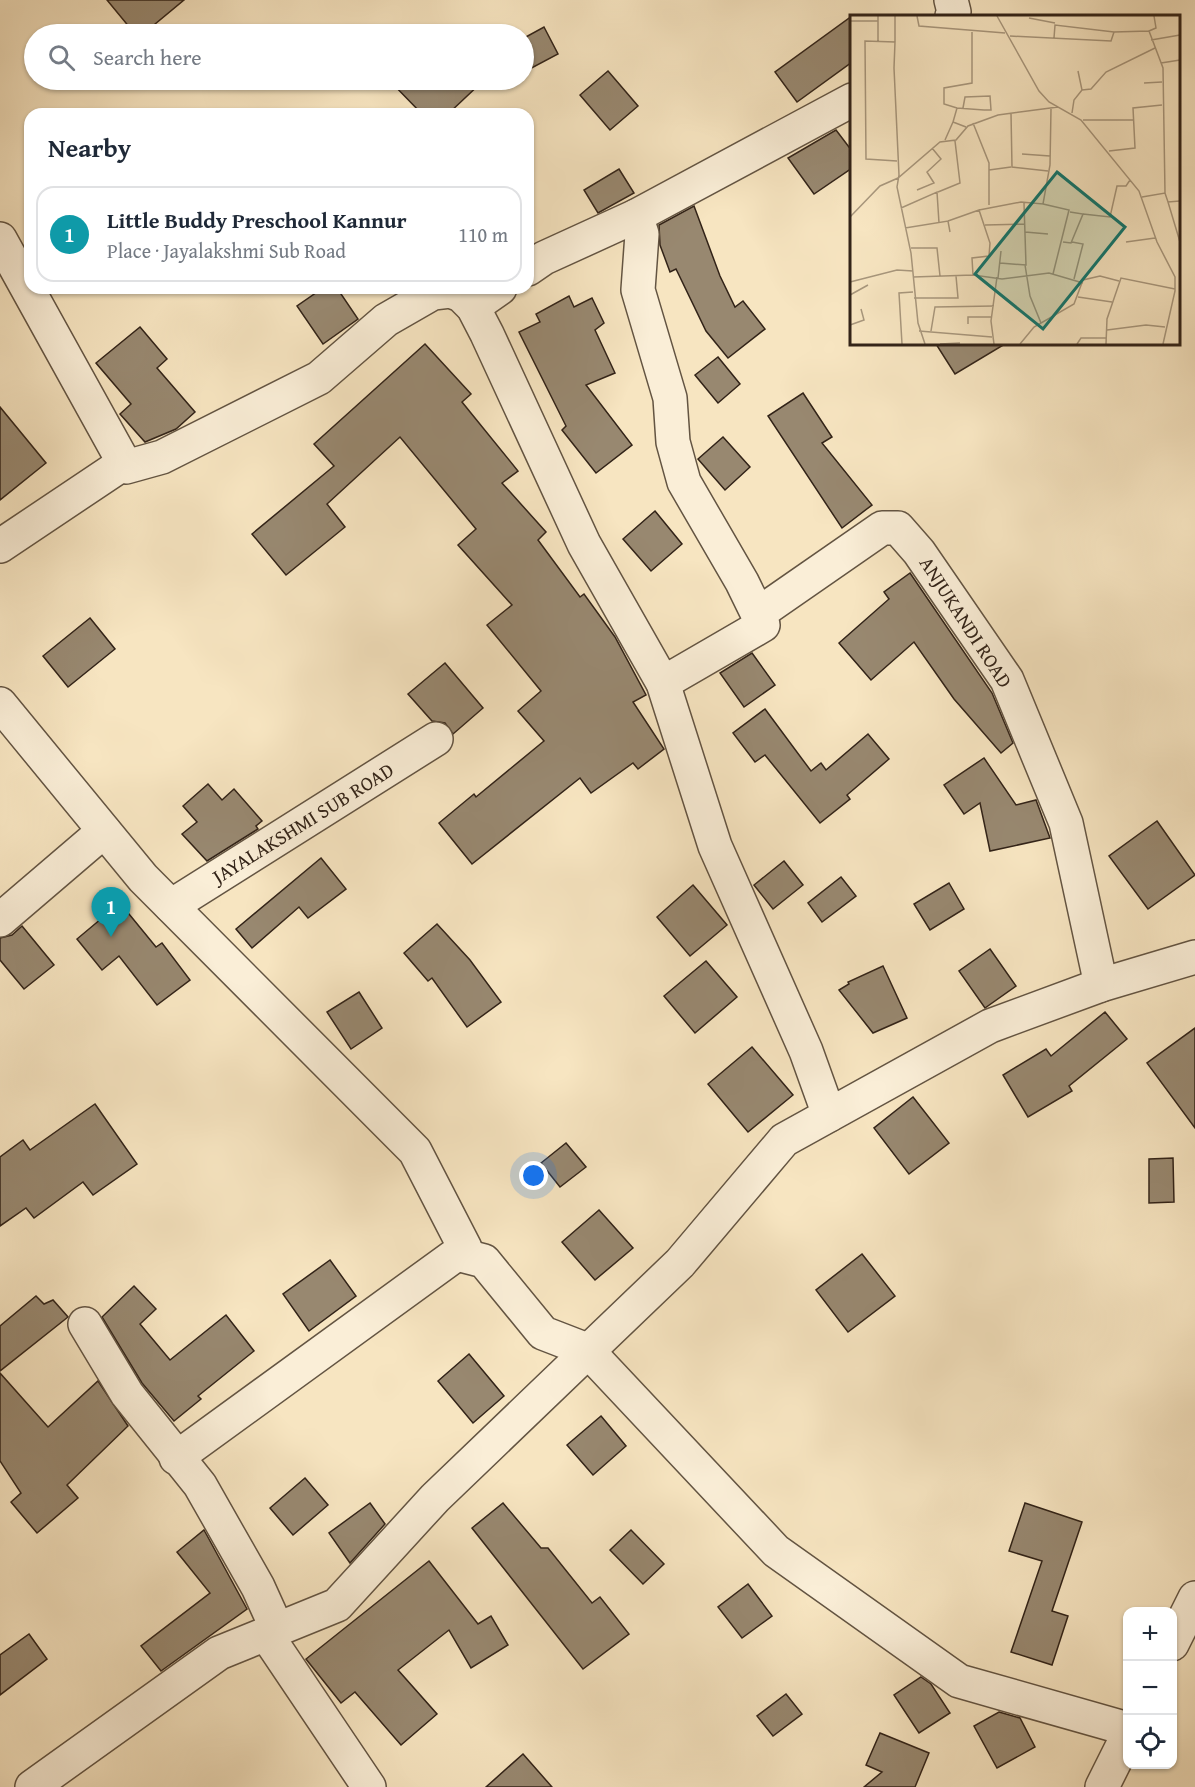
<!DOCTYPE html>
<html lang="en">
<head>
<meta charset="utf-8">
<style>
	:root { --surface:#fff; --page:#f2f2f3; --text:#1f2937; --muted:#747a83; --line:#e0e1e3; --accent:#0b8043 }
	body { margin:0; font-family:"Gentium Book Plus",serif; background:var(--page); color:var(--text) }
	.controls { position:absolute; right:18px; bottom:18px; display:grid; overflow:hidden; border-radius:12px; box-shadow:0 2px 4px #0004 }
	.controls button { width:54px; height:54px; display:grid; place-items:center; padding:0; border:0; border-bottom:2px solid var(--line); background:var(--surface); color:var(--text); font:30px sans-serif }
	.you { position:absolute; left:534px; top:1176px; width:21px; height:21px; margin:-15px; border:4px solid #fff; border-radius:50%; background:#1a73e8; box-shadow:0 0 0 9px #1a73e833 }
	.badge { display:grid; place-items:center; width:39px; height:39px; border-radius:50%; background:var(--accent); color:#fff; font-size:20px; font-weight:700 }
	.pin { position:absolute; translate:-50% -50px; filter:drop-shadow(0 2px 3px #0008) }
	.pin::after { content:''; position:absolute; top:32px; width:21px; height:18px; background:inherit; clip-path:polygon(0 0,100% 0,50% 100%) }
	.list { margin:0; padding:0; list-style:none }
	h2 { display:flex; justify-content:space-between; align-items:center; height:78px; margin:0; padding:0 24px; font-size:26px }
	h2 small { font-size:20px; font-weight:400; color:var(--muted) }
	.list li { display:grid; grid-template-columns:39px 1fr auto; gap:18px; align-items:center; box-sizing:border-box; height:96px; margin:0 12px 12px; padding:0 12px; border:2px solid var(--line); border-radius:18px }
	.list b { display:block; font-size:22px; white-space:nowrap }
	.list p { margin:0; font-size:20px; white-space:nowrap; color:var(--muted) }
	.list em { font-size:20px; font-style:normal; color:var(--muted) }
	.icon { flex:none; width:33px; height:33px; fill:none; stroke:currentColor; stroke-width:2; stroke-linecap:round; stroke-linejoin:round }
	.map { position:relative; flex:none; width:1195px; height:1787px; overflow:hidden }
	.search { position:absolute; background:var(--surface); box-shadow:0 2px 4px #0004; left:24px; top:24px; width:510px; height:66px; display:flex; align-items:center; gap:15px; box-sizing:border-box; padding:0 21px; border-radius:33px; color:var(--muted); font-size:22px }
	.panel { position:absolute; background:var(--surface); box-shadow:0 2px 4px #0004; left:24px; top:108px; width:510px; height:186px; border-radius:18px }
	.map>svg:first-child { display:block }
	.building { fill:#988870; stroke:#322318; stroke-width:1.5 }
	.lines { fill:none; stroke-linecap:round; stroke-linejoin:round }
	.minor-casing { stroke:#635442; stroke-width:36 }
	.minor { stroke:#faeed7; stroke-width:33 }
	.labels { text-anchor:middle; stroke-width:4.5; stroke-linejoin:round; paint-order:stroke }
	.street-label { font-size:20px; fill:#322318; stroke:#faeed7 }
	.inset-road { fill:none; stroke:#a8977d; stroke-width:1.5 }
	.view { fill:#0f766e; fill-opacity:0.15; stroke:#0f766e; stroke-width:3 }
	.inset-edge { fill:none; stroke:#322318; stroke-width:3 }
</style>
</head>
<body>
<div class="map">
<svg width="1195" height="1787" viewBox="0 0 1195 1787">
	<rect width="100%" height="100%" fill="#f7e5c1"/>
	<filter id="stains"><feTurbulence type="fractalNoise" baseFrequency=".00333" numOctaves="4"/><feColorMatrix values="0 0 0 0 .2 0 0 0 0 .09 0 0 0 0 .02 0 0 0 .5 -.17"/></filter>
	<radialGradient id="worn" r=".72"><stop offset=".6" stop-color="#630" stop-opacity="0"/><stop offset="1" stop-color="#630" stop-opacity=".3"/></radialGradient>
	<!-- building -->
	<g class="building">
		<path d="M 107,0 L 184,0 L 143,34 L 135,34 Z"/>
		<path d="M 852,16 L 852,62 L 797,102 L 775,72 Z"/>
		<path d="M 544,27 L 558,54 L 524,72 L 524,38 Z"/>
		<path d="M 608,71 L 638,106 L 610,130 L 580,95 Z"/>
		<path d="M 389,80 L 484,80 L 448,114 L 422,114 Z"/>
		<path d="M 836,130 L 852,151 L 852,168 L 814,194 L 788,158 Z"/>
		<path d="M 619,169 L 634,193 L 598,213 L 584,190 Z"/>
		<path d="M 694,206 L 720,276 L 735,307 L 743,301 L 765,329 L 728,358 L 706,331 L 676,269 L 670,272 L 660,245 L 659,225 Z"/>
		<path d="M 323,288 L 337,288 L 358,319 L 323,344 L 297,306 Z"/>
		<path d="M 569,296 L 574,307 L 592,298 L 604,323 L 595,330 L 615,373 L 586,385 L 632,445 L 596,473 L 562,430 L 566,426 L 519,332 L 540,322 L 536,314 Z"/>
		<path d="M 140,327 L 167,359 L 157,368 L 195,412 L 176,429 L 145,442 L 120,414 L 131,404 L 96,363 Z"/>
		<path d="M 425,344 L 471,394 L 462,402 L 518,471 L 502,483 L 546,532 L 538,540 L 580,597 L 584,594 L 615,637 L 646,695 L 633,702 L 664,749 L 638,769 L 633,763 L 591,793 L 580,778 L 472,864 L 439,823 L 474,794 L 476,797 L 544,741 L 518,711 L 541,691 L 487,625 L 512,605 L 458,545 L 476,529 L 400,437 L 327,504 L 345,527 L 286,575 L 252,534 L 334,466 L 314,444 Z"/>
		<path d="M 936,344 L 1005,344 L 955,374 Z"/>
		<path d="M 718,357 L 740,384 L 718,403 L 695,375 Z"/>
		<path d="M 803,393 L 832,437 L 822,443 L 872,505 L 842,528 L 768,416 Z"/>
		<path d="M 0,407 L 46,463 L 0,500 Z"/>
		<path d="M 723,437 L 750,467 L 725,490 L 698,459 Z"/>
		<path d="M 655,511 L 682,544 L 651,571 L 623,539 Z"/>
		<path d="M 910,573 L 992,693 L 1013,743 L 1001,753 L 954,699 L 914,642 L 871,680 L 839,643 L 889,599 L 884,592 Z"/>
		<path d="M 90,618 L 115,649 L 68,687 L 43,656 Z"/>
		<path d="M 752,653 L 775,685 L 744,707 L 720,673 Z"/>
		<path d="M 445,663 L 483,708 L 453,734 L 445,723 L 432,721 L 408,694 Z"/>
		<path d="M 765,709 L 811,771 L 821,763 L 826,770 L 868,734 L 889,759 L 847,795 L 850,799 L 820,823 L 765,755 L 755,762 L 733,733 Z"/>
		<path d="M 984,758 L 1016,805 L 1036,800 L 1050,838 L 990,851 L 980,803 L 964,814 L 944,785 Z"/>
		<path d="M 208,784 L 222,800 L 234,789 L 262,821 L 256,826 L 258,829 L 207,861 L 182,834 L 197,822 L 183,806 Z"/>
		<path d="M 1157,821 L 1195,875 L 1148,909 L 1109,856 Z"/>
		<path d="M 321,858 L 346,889 L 308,918 L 299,907 L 252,948 L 236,929 Z"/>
		<path d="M 784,861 L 803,885 L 773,909 L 754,885 Z"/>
		<path d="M 841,877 L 856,896 L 822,922 L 808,903 Z"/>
		<path d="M 949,883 L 964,909 L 930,930 L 914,904 Z"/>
		<path d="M 693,885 L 727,925 L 690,956 L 657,917 Z"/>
		<path d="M 120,903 L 156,947 L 162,943 L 190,980 L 157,1005 L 119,956 L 102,970 L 77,939 Z"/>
		<path d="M 437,924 L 470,960 L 501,1002 L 467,1027 L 432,978 L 428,981 L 404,953 Z"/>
		<path d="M 22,926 L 54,965 L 24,989 L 0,960 L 0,938 L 12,935 Z"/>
		<path d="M 990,949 L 1016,986 L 985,1008 L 959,971 Z"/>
		<path d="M 706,961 L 737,997 L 695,1033 L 664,996 Z"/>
		<path d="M 883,966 L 907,1018 L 873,1033 L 839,990 L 849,984 L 848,982 Z"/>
		<path d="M 359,992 L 382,1028 L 351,1049 L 327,1012 Z"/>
		<path d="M 1105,1012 L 1127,1039 L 1069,1086 L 1072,1091 L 1028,1117 L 1003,1075 L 1046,1049 L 1051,1056 Z"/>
		<path d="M 1195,1028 L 1195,1128 L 1147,1063 Z"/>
		<path d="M 752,1047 L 793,1095 L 748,1132 L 708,1084 Z"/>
		<path d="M 913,1097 L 949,1143 L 909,1174 L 874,1128 Z"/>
		<path d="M 95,1104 L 137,1164 L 93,1195 L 83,1182 L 34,1218 L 26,1208 L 0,1226 L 0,1157 L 23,1140 L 30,1150 Z"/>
		<path d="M 566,1143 L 586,1167 L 560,1187 L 541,1163 Z"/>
		<path d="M 1173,1158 L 1174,1202 L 1149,1203 L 1149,1159 Z"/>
		<path d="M 599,1210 L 633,1248 L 595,1280 L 562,1242 Z"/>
		<path d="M 862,1254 L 895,1296 L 848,1332 L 816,1290 Z"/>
		<path d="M 330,1260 L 356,1296 L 309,1331 L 283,1294 Z"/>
		<path d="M 134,1286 L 156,1309 L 140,1324 L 170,1360 L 226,1315 L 254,1351 L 198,1396 L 201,1399 L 174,1421 L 142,1383 L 102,1317 Z"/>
		<path d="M 36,1296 L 44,1304 L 53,1300 L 68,1317 L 0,1371 L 0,1326 Z"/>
		<path d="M 469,1354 L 504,1396 L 473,1423 L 438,1381 Z"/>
		<path d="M 0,1373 L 48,1427 L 98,1381 L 128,1426 L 67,1485 L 78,1498 L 37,1533 L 11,1502 L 21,1493 L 0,1461 Z"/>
		<path d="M 601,1416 L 626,1446 L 593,1475 L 567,1445 Z"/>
		<path d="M 305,1478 L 328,1505 L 293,1535 L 270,1508 Z"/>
		<path d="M 370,1503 L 385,1524 L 350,1563 L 329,1533 Z"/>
		<path d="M 503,1503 L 541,1548 L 548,1548 L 592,1603 L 600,1597 L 629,1634 L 583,1669 L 472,1528 Z"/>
		<path d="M 1025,1503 L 1082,1522 L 1052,1611 L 1068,1616 L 1052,1665 L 1011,1652 L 1042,1561 L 1009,1551 Z"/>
		<path d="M 204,1530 L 247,1609 L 161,1671 L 141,1646 L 210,1593 L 177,1552 Z"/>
		<path d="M 631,1530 L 664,1564 L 643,1584 L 610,1550 Z"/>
		<path d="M 429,1561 L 478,1624 L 491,1616 L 508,1645 L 471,1668 L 449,1630 L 398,1670 L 437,1714 L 401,1745 L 355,1692 L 341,1703 L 306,1659 Z"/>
		<path d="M 748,1584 L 772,1616 L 742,1638 L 718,1607 Z"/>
		<path d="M 29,1634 L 47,1659 L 0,1695 L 0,1655 Z"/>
		<path d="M 921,1677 L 931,1684 L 950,1713 L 919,1733 L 894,1695 Z"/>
		<path d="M 786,1694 L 802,1714 L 773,1736 L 757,1716 Z"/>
		<path d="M 999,1712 L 1020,1718 L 1035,1747 L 997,1768 L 974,1726 Z"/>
		<path d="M 880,1733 L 929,1753 L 915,1787 L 864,1787 L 882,1772 L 866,1765 Z"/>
		<path d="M 523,1754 L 552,1787 L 486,1787 Z"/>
	</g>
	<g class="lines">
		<defs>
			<g id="minor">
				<path d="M 951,0 L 954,12 L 952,16"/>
				<path d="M 636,216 L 852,100"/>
				<path d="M 0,239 L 124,463 L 0,546"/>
				<path d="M 528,269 L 544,258 L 636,216 L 642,234 L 638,290 L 670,398 L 673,442 L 684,482 L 742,582 L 763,625 L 663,683"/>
				<path d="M 473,307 L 500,288"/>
				<path d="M 124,463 L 126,467 L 162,457 L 319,378 L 386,320 L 433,293 L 450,291 L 461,295 L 473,307 L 487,334 L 584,544 L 663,683 L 715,846 L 806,1051 L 829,1115"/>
				<path d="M 758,614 L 882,528 L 898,528 L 919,552 L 1007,680 L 1066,823 L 1101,985"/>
				<path d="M 0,704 L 143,878 L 415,1151 L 465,1248 L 176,1458"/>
				<path d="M 171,906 L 436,739"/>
				<path d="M 0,920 L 104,831"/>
				<path d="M 457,1254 L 484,1261 L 543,1333 L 587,1350 L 776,1551 L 959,1681 L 1128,1729"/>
				<path d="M 85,1324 L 127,1394 L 200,1485 L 258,1587 L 277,1629"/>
				<path d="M 266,1634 L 369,1787"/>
				<path d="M 1172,1644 L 1195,1598"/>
				<path d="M 32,1787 L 219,1653 L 337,1605 L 435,1498 L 680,1263 L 784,1140 L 990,1026 L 1101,985 L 1195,957"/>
				<path d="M 1102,1787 L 1128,1735"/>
			</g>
		</defs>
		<!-- minor casing -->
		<use href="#minor" class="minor-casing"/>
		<!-- minor -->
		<use href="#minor" class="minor"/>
	</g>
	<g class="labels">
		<!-- street labels -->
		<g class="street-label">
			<text transform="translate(966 622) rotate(57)" y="7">ANJUKANDI ROAD</text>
			<text transform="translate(303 823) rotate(-32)" y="7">JAYALAKSHMI SUB ROAD</text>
		</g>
	</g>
	<!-- overview -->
	<g transform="translate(850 15)">
		<rect width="330" height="330" fill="#f7e5c1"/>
		<path class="inset-road" d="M 67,1 L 69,11 L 155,18M 147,1 L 189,76 L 199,87 L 231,105 L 289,176 L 307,227 L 325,262 L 325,276 L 313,329M 304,1 L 306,13 L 299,16 L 313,53 L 315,178M 179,3 L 205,8M 0,6 L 28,6M 160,21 L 261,26 L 264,17 L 299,16M 204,23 L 205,10 L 264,17M 301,25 L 330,20M 28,27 L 28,1M 45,27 L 45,1M 311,48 L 330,45M 294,68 L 312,67M 232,75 L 241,74 L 256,57 L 305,33M 107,93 L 94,89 L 94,73 L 122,68 L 122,17M 113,93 L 115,82 L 140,81 L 141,95 L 134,95 L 107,93 L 103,107 L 116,112M 161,98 L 162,152 L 198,156M 222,98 L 224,85 L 232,75 L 228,56M 233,105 L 283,105M 123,108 L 139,148 L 139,190M 95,125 L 103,107M 259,136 L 285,133 L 283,93 L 312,90M 172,139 L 200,141M 47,146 L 16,144 L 15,26 L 45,27 L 44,53 L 49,160 L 47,172 L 61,238 L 68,308 L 75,329M 139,155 L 161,152M 67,175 L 84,168 L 77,157 L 91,144 L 82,133M 88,177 L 110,168 L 105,126M 292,182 L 315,178 L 318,187 L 330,186M 318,187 L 330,227M 193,189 L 219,195 L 203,259M 51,193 L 87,177 L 89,208M 129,195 L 171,187 L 193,189 L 200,150 L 201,94M 233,199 L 260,202 L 267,171 L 276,171 L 280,165M 0,202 L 30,171 L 48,163 L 90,127 L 106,125 L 118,111 L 148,100 L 208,92M 98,206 L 129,195 L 140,228 L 139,241 L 122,243 L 123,260M 135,210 L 175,209M 55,213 L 98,206 L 100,217M 175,217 L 198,219M 213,227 L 221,228 L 233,199 L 220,197M 222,227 L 233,229 L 224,264M 276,227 L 305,223M 61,233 L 87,233 L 90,261M 150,248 L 176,250 L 174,188M 175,250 L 180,281 L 191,308M 63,262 L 123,260 L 152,264 L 199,258 L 233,268M 148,263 L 151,236M 0,267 L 47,255 L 63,256M 0,280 L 18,270M 228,282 L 262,287M 64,283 L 108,283 L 106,261M 118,309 L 118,302 L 141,302M 0,310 L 14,305 L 11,294M 257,315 L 296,310 L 315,312M 69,316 L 142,322M 81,316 L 85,292 L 144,291M 52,329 L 49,278 L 63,277M 90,329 L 110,328M 144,329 L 141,306 L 147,262M 170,329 L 184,312 L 224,289 L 233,265 L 250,261 L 269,266M 227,329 L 231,323 L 256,323M 256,329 L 257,304 L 271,263 L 325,274"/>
		<path class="view" d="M 207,157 L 275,212 L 193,314 L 125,259 Z"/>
		<rect width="330" height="330" class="inset-edge"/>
	</g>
	<rect width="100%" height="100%" filter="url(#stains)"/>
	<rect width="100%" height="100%" fill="url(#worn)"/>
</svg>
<div class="controls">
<button>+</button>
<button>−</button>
<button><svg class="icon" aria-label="locate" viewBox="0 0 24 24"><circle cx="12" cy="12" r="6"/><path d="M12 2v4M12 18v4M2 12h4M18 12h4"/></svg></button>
</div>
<div class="you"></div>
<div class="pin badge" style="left:111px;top:937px;background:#0f9aa8">1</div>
<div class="search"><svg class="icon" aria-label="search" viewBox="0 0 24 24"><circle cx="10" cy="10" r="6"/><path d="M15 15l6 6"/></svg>Search here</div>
<section class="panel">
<h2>Nearby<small></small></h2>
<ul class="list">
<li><span class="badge" style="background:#0f9aa8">1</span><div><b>Little Buddy Preschool Kannur</b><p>Place · Jayalakshmi Sub Road</p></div><em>110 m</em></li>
</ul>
</section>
</div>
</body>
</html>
